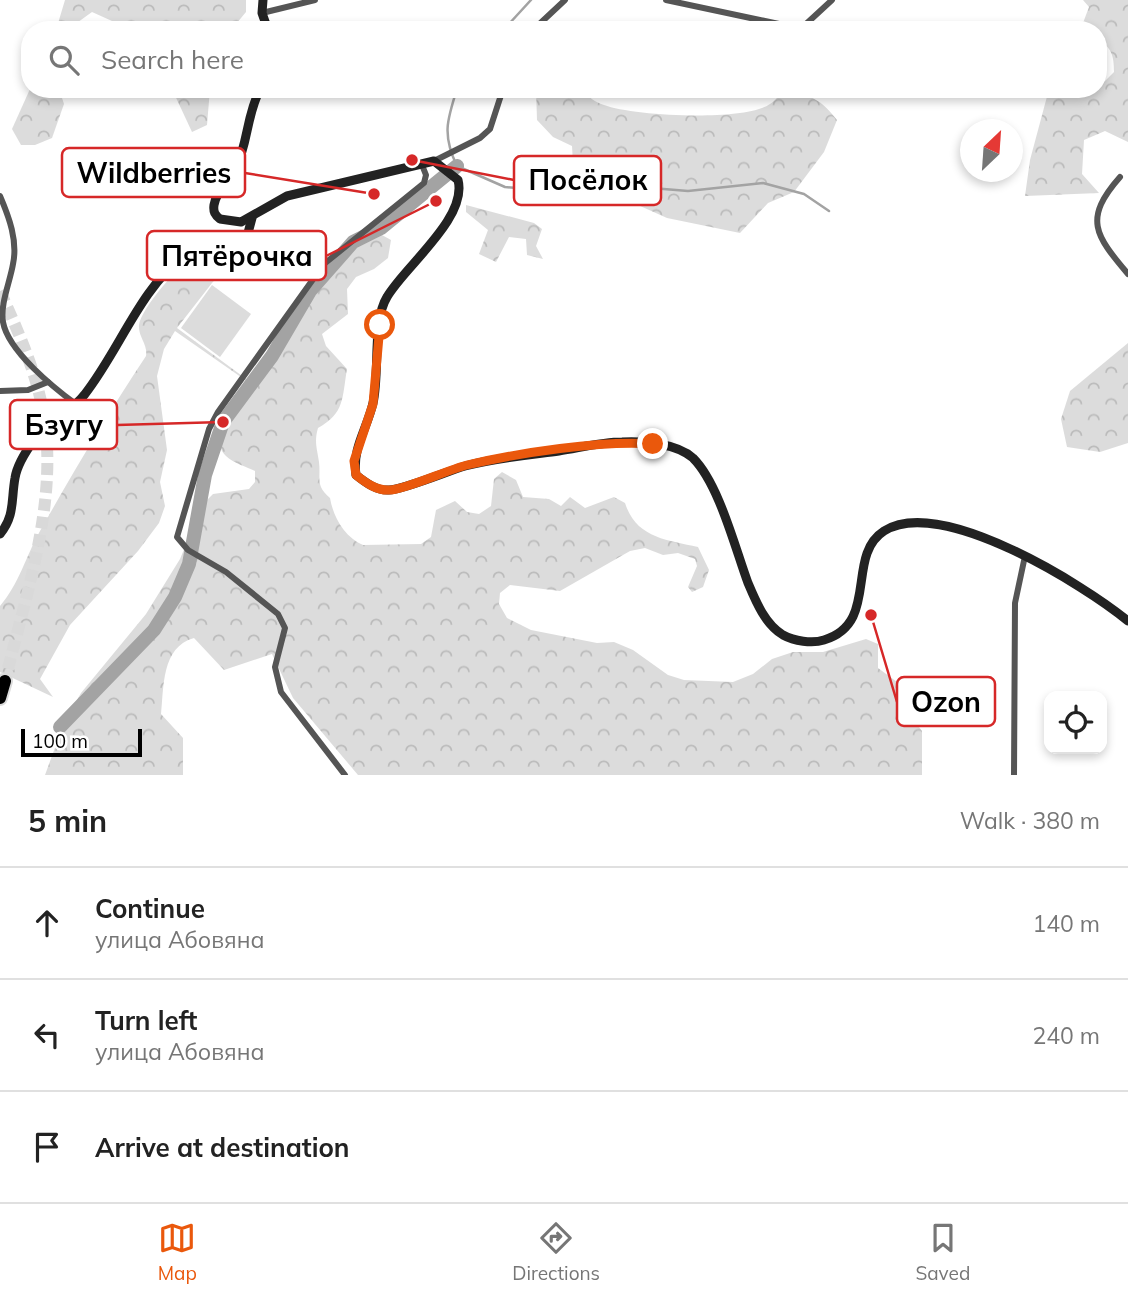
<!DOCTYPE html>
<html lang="en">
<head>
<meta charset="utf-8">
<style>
	:root { --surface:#fff; --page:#f6f6f6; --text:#222; --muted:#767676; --line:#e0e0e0; --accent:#ea580c }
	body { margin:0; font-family:Mulish,sans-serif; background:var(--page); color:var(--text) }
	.controls { position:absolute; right:21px; bottom:21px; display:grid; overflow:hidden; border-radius:14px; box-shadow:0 4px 10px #0003 }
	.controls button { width:63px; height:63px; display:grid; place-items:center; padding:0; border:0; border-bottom:2px solid var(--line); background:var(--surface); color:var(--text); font:35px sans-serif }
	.compass { position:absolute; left:960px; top:119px; width:63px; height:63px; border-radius:50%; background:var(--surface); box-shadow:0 4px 10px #0003; rotate:25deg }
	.scale { position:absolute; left:21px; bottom:18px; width:121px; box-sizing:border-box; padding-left:7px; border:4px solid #000; border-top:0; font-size:19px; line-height:24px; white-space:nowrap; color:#000; -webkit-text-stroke:5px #fff; paint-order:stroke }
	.stop { position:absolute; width:21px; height:21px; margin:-16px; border:5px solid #ea580c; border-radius:50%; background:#fff }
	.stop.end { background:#ea580c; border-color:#fff; box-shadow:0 2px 7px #0008 }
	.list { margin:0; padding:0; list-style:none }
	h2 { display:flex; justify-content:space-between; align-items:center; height:91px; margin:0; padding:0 28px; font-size:30px }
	h2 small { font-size:23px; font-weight:400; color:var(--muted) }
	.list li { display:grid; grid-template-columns:46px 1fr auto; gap:21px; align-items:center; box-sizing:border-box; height:112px; padding:0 28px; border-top:2px solid var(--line) }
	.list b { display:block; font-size:26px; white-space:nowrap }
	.list p { margin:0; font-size:23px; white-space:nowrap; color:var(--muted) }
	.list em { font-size:23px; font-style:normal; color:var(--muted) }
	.icon { flex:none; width:38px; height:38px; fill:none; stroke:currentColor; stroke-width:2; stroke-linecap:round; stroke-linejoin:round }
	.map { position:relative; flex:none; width:1128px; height:775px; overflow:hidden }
	.search { position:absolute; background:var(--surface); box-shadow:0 4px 10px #0003; left:21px; right:21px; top:21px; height:77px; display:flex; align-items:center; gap:18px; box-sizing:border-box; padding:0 24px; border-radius:28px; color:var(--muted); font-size:26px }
	.sheet { height:427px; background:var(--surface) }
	nav { display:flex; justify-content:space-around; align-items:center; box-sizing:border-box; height:98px; border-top:2px solid var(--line); background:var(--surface); font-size:19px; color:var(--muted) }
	nav a { display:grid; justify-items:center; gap:4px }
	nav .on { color:var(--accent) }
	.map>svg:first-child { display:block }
	.forest { fill:url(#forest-crowns) }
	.pitch { fill:#dcdcdc }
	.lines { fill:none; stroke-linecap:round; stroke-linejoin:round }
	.stream { stroke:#a3a3a3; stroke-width:2.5 }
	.river { stroke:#a3a3a3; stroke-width:14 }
	.highway-tunnel { stroke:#d9d9d9; stroke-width:12; stroke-dasharray:12 6; stroke-linecap:butt }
	.highway-casing { stroke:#dbdbdb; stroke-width:16 }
	.street { stroke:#555; stroke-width:6 }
	.secondary { stroke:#222; stroke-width:9 }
	.highway { stroke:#000; stroke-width:12 }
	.route { stroke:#ea580c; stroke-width:9 }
	.leader { fill:none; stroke:#d62828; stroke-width:2.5 }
	.callout-dot { fill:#d62828; stroke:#fff; stroke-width:2.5 }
	.callout { fill:#fff; stroke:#d62828; stroke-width:2.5 }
	.callout-label { font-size:28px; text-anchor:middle; font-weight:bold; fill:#000 }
</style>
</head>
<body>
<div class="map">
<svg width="1128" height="775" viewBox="0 0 1128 775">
	<defs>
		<pattern id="forest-crowns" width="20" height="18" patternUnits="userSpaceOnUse" patternTransform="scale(1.75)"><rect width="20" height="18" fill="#dcdcdc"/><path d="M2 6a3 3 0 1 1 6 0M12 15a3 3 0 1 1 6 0" fill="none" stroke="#bbb"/></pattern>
	</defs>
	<rect width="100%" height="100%" fill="#fff"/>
	<!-- forest -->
	<g class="forest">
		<path d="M 65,0 L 246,0 L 246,12 L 231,30 L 132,30 L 92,12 L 67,30 L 56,30 Z"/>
		<path d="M 1083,0 L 1128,0 L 1128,142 L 1105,131 L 1084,140 L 1082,174 L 1099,193 L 1025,196 L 1030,160 L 1049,89 L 1098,89 L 1098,80 L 1105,81 L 1114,72 C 1114,56 1112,48 1098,39 L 1098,30 L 1057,30 L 1083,23 L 1089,7 Z"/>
		<path d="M 30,89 L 59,89 L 64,104 L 52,138 L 35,145 L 21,145 L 12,129 Z"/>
		<path d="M 172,89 L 210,89 L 207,125 L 192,132 Z"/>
		<path d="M 536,89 L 582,89 C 589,97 594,102 604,105 C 633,116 745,122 770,104 C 774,102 778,96 782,93 C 808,92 821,99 837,120 L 824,152 L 794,192 L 768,203 L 740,233 L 667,218 L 629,201 L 574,197 L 560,186 L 560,176 L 573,164 L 572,146 L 553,137 L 537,120 Z"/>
		<path d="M 466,205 L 534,223 L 542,229 L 536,246 L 543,259 L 527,255 L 526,239 L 509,237 L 496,262 L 479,254 L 488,230 L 466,212 Z"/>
		<path d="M 373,230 L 391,240 L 388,258 L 374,269 L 356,277 L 347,289 L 348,314 L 322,334 L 326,346 L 347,369 C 342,398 345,413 318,428 C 314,442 317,448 319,462 C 321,479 315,485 330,498 C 333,516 344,537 363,545 L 421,544 L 431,537 L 436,510 L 455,501 L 467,512 L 479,514 L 491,506 L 494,479 L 502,472 L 516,480 L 523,497 L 549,499 L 561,506 L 570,497 L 585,508 L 614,497 L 625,503 C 636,538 667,540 698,547 L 709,570 L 703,587 L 692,592 L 688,587 L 697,566 L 695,559 L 678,553 L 663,555 L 645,548 L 630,551 L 560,591 L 510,585 L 500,593 L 499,604 L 507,618 L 531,630 L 597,643 L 614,642 L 633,650 L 668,675 L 684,680 L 733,682 L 753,674 L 772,659 L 793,652 L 823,652 L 866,639 L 878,644 L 878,668 L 897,682 L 902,705 L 922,731 L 922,775 L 358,775 L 293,698 L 272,654 L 224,670 L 194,638 C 161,647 164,688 161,714 L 183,738 L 183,775 L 45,775 L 64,723 L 81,693 L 146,614 L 180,559 L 203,504 L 213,494 L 249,489 L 255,482 L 255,471 C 247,467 233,463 226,456 C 206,437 238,400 248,382 L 175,331 L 164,349 L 157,376 L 167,450 L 160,482 L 165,506 L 159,523 L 138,551 L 70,625 L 40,679 L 53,697 L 0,672 L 0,606 C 19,584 26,556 40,531 C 74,471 108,413 146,356 C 148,344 138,337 139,325 C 141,308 181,263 196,254 C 209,246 224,246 239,248 L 240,252 L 212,283 L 177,328 L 249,381 C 287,326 314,265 373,230 Z"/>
		<path d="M 1128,343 L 1128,443 L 1100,452 L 1067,447 L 1061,419 L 1070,391 Z"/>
	</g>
	<!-- pitch -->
	<path class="pitch" d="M 212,285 L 251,314 L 220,357 L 181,328 Z"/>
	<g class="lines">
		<!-- stream -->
		<g class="stream">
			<path d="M 499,30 L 508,25 L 531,0"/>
			<path d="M 457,89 C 447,120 442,135 457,166 L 505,187 L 529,189 L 579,182 L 688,191 L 763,183 L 804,194 L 829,211"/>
		</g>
		<!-- river -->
		<path class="river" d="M 60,727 L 154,630 L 175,597 L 189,564 L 205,475 L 223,422 L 272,356 L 310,291 L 353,242 L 381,228 L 457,166"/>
		<!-- highway-tunnel -->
		<path class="highway-tunnel" d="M 0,291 C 18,331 37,373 44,417 C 58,504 25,597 5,681"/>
		<defs>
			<path id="highway" d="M 0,698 L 5,681"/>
		</defs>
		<!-- highway casing -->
		<use href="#highway" class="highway-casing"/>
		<!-- street -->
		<g class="street">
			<path d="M 666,0 L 779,24 L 806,24 L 832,0"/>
			<path d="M 262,13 L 315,0"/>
			<path d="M 533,30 L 565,0"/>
			<path d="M 434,161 L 480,138 L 490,129 L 503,89"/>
			<path d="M 1120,177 C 1083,219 1095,235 1128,274"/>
			<path d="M 0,196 C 9,217 18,241 13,264 C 10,282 0,304 3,322 C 8,351 54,388 77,405"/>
			<path d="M 0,391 L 28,390 L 48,382"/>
			<path d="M 345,775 L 281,692 L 275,667 L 285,628 L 278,614 L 226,572 L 188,550 L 177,537 L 209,429 L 218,412 L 324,264 L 424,183 L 426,175 L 422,165"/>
			<path d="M 1014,775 L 1015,603 L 1025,556"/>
		</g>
		<!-- secondary -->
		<g class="secondary">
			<path d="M 263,0 L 262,13 L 268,30"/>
			<path d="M 260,89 C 246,117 248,144 236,167 C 229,180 216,191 214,205 C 213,212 215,215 220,219 L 241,222 L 287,196 L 434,161 L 458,180 C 468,218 404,267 387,297 C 372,321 380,373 373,403 C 367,429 352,448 356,475 C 366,483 377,491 389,490 C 403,490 448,471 465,466 C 495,458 528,455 559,451 C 579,448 601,442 622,442 C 643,441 676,443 693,458 C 719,484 735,548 748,583 C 756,602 765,624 783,635 C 794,641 812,644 824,640 C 880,623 845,556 884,531 C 940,495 1084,585 1128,621"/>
			<path d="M 0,534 C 15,516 11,500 15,478 C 17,465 26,451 34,440 C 47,423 71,413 85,394 C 120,349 139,291 184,255 C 206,238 233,246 248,233 L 252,218"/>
		</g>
		<!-- highway -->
		<use href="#highway" class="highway"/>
	</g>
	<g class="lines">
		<!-- route -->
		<path class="route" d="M 380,325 L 373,404 L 354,461 L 356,475 C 366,483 377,491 390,490 C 406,489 447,470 467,465 C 518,453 602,440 653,444"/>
	</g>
	<!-- callouts -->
	<path class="leader" d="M374 194L245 173M412 160L514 180M436 201L326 256M223 422L117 425M871 615L897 702"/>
	<g class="callout-dot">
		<circle cx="374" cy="194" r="7"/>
		<circle cx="412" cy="160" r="7"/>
		<circle cx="436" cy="201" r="7"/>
		<circle cx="223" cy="422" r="7"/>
		<circle cx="871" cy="615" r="7"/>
	</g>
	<g class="callout">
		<rect x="62" y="148" width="183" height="49" rx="7"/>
		<rect x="514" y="156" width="147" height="49" rx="7"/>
		<rect x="147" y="231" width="179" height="49" rx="7"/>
		<rect x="10" y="400" width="107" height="49" rx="7"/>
		<rect x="897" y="677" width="98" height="49" rx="7"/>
	</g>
	<g class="callout-label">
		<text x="154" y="183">Wildberries</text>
		<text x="588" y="190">Посёлок</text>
		<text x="237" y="266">Пятёрочка</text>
		<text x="64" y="435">Бзугу</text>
		<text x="946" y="712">Ozon</text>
	</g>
</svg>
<div class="controls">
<button><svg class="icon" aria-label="locate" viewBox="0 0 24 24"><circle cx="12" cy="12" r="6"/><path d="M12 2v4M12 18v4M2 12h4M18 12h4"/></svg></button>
</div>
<svg class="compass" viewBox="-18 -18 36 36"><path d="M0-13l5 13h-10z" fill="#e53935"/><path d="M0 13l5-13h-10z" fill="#767676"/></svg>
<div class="scale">100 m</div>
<div class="stop" style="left:380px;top:325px"></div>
<div class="stop end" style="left:653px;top:444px"></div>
<div class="search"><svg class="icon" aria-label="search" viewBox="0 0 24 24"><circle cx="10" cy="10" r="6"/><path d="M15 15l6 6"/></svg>Search here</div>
</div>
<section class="sheet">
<h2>5 min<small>Walk · 380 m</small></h2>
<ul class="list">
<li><svg class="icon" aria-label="ahead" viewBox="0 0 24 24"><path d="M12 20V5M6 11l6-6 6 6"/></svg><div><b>Continue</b><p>улица Абовяна</p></div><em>140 m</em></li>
<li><svg class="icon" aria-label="left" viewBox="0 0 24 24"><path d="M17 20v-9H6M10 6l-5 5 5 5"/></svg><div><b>Turn left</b><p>улица Абовяна</p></div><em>240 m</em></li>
<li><svg class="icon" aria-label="arrive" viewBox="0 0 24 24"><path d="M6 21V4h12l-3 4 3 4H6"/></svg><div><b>Arrive at destination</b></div></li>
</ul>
</section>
<nav>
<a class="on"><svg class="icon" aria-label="map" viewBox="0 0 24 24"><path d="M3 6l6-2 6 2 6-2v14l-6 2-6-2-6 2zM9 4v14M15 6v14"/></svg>Map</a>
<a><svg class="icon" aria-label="directions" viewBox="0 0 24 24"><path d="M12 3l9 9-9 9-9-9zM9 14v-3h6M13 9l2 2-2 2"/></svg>Directions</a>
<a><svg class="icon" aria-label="saved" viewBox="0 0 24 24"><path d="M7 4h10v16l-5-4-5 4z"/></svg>Saved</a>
</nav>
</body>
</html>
